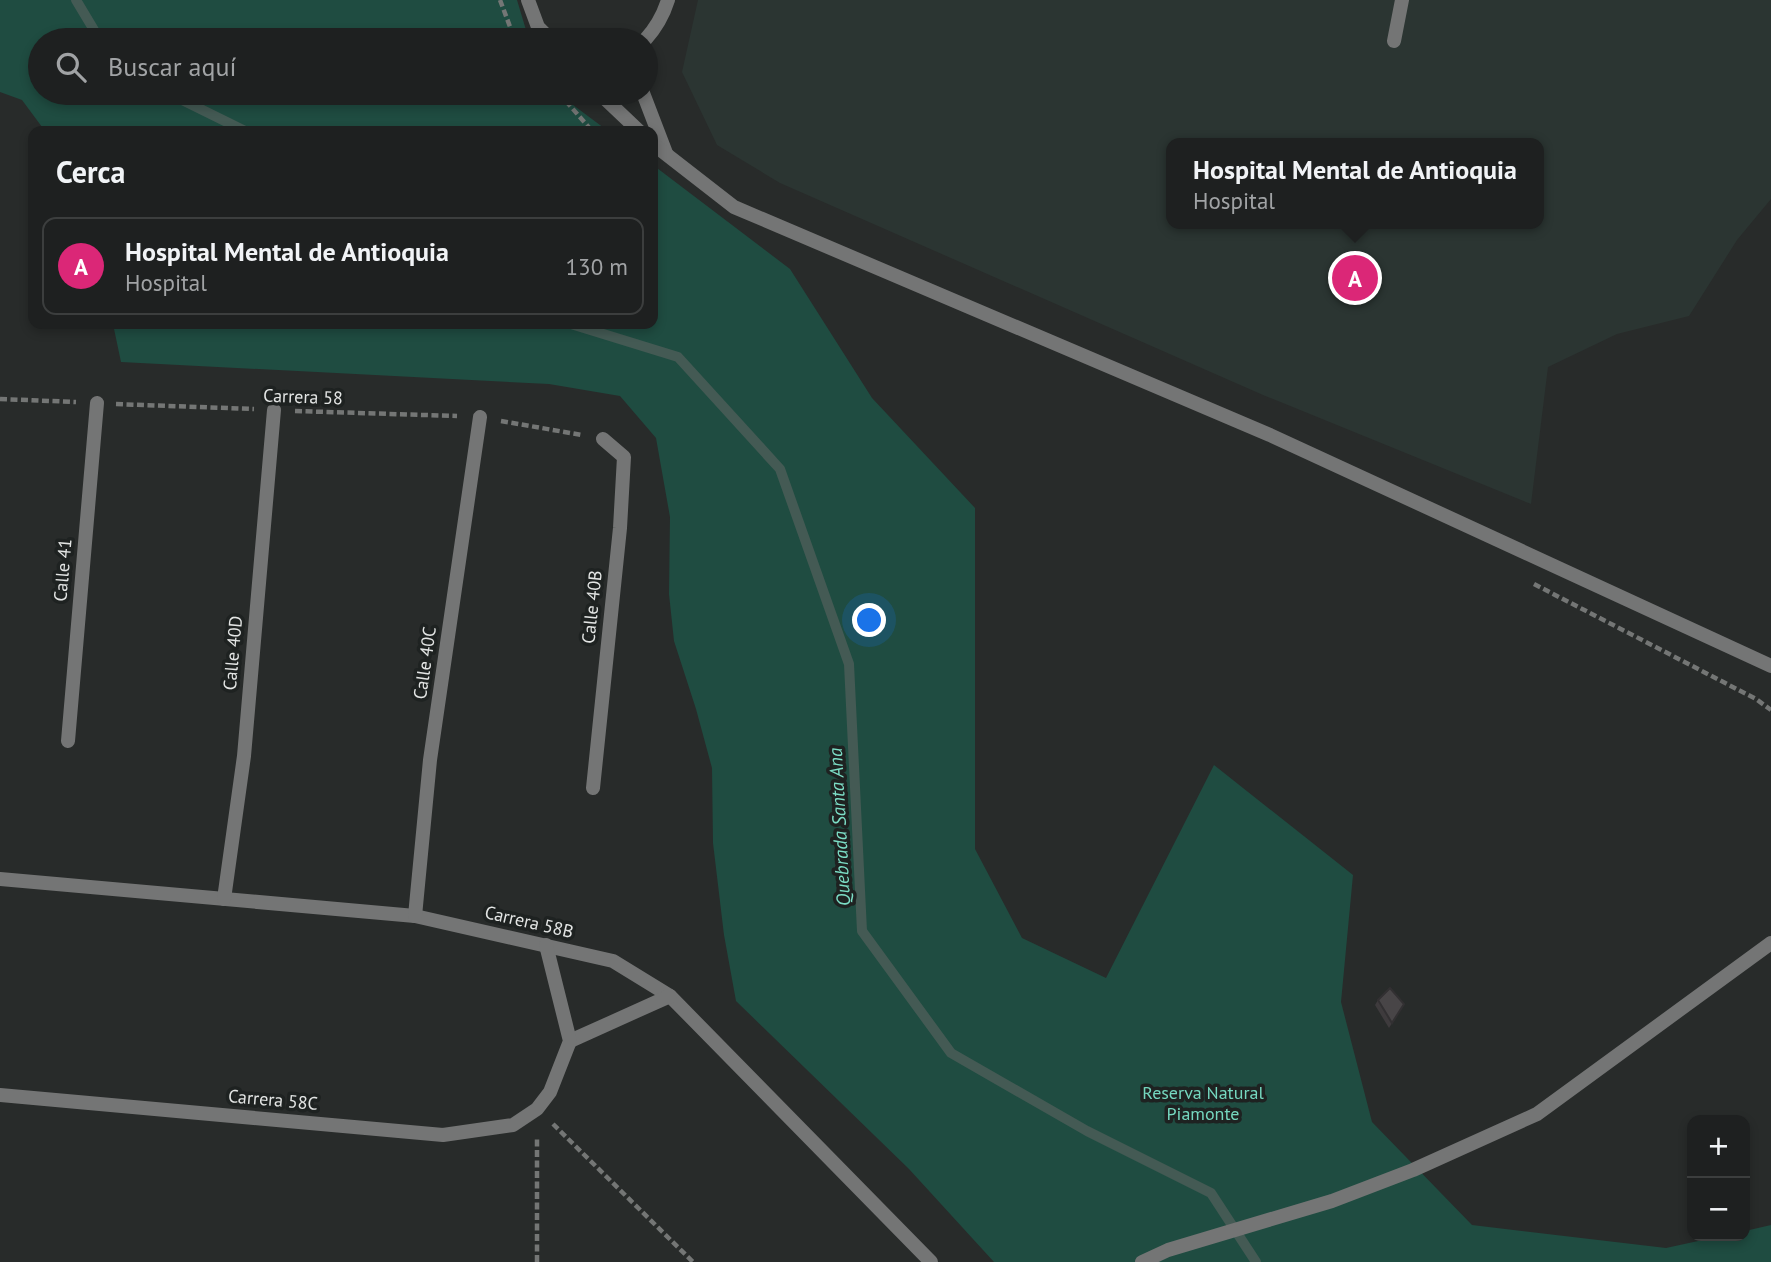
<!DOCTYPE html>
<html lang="es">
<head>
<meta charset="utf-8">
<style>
	:root { --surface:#1e2020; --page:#262829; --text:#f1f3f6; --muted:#a1a3a5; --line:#3c3e3e; --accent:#db2777 }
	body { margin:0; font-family:"PT Sans",sans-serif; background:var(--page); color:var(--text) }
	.controls { position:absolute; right:21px; bottom:21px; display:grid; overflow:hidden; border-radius:14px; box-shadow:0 4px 10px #0003 }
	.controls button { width:63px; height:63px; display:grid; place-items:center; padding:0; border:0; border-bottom:2px solid var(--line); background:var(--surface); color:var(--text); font:35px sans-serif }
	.you { position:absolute; left:870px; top:621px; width:24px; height:24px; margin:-18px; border:5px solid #fff; border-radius:50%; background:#1a73e8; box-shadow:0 0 0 10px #1a73e833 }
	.badge { display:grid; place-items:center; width:46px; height:46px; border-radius:50%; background:var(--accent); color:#fff; font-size:23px; font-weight:700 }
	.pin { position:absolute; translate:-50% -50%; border:4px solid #fff; box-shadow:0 2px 7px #0006 }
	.popup { position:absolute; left:1166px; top:138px; width:378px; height:91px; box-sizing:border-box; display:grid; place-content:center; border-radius:14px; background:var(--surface); filter:drop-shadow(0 2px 5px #0005); font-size:23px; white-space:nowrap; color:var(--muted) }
	.popup b { font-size:26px; color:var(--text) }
	.popup::after { content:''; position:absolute; left:50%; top:100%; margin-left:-14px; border:14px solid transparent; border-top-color:var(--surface) }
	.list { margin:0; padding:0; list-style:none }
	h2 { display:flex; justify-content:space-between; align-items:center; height:91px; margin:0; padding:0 28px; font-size:30px }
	h2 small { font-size:23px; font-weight:400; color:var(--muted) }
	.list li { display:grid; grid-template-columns:46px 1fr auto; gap:21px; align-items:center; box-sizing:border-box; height:98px; margin:0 14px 14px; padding:0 14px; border:2px solid var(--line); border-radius:14px }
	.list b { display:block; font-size:26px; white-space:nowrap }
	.list p { margin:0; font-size:23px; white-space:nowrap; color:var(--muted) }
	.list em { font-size:23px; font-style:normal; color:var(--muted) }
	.icon { flex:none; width:38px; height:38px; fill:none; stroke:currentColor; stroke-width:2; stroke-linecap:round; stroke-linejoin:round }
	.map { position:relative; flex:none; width:1771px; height:1262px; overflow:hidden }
	.search { position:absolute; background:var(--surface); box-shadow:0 4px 10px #0003; left:28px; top:28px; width:630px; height:77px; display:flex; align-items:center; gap:18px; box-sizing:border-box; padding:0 24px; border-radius:38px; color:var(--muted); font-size:26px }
	.panel { position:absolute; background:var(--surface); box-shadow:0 4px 10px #0003; left:28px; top:126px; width:630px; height:203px; border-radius:14px }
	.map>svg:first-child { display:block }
	.built { fill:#2b3532; fill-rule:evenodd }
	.green { fill:#1f4c41 }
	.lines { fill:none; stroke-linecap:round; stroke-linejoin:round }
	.stream { stroke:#445a54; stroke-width:10 }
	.path { stroke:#747675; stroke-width:4.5; stroke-dasharray:7 3.5; stroke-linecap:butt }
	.service { stroke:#747575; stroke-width:14 }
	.minor { stroke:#747575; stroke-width:14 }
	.tertiary { stroke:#747575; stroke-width:14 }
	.wall { fill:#3e3b3d }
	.building { fill:#484547; stroke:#323032; stroke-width:2 }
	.labels { text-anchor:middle; stroke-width:7; stroke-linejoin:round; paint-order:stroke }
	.street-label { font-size:18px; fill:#e3e5e4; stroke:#1e2221 }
	.park-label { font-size:18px; fill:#75d7bf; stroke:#1e2221 }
	.water-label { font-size:19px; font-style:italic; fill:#7cdec6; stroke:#1e2221 }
</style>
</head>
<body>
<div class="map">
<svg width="1771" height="1262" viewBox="0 0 1771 1262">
	<rect width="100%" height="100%" fill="#282b2a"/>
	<!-- built -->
	<path class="built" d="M 698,0 L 1771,0 L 1771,199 L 1737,240 L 1689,316 L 1617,334 L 1548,367 L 1531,504 L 1263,395 L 780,183 L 717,145 L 682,72 ZM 1171,143 L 1539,143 L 1539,224 L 1171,224 Z"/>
	<!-- green -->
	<g class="green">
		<path d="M 0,0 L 517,0 L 529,40 L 40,40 L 40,93 L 557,93 L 608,131 L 45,131 L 22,100 L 0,92 Z"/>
		<path d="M 653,165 L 790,269 L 872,398 L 975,508 L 975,849 L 1022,938 L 1106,978 L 1214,765 L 1353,875 L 1341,1002 L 1372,1122 L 1472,1225 L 1666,1248 L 1721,1236 L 1745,1236 L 1745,1231 L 1771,1225 L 1771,1262 L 994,1262 L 909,1169 L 736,1001 L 724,935 L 713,843 L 712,768 L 696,709 L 674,641 L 669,594 L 670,517 L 656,438 L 620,396 L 549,384 L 121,362 L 113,324 L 653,324 Z"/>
	</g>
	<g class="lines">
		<!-- stream -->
		<g class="stream">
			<path d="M 76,0 L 100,40"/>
			<path d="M 168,93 L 245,131"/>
			<path d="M 571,324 L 678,357 L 780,469 L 849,664 L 862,931 L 951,1053 L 1087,1131 L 1211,1193 L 1256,1262"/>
		</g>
		<!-- path -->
		<g class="path">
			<path d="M 500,0 L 515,40"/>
			<path d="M 559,93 L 592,131"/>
			<path d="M 0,399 L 76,402"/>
			<path d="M 116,404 L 254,409"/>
			<path d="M 295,411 L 457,416"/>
			<path d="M 501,421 L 582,435"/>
			<path d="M 1534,584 L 1756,699 L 1771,710"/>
			<path d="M 553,1124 L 693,1262"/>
			<path d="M 537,1262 L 537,1137"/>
		</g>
		<!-- service -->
		<g class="service">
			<path d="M 1394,41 L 1402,0"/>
			<path d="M 68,741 L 97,403"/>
			<path d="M 593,788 L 620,528 L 624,457 L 603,439"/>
		</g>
		<!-- minor -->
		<g class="minor">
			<path d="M 599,93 L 639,131"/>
			<path d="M 643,93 L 666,153"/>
			<path d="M 653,144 L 734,207 L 1270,435 L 1771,666"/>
			<path d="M 0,879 L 415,916 L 613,961 L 670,996 L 931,1262"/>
			<path d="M 224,899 L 244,756 L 274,410"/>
			<path d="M 415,916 L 430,760 L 480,417"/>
			<path d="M 570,1041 L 670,996"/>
			<path d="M 0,1095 L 443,1135 L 513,1125 L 537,1109 L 550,1092 L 570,1041 L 546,945"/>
			<path d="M 1142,1262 L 1168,1250 L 1332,1201 L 1413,1170 L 1537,1114 L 1771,943"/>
		</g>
		<!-- tertiary -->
		<g class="tertiary">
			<path d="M 528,0 L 538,27 L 551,40"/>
			<path d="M 645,40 C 656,28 663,16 668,0"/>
		</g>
	</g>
	<!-- wall -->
	<path class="wall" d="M 1378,1000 L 1404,1004 L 1389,1028 L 1375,1005 Z"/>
	<!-- building -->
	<path class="building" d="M 1390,988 L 1404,1004 L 1392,1023 L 1378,1000 Z"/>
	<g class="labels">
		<!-- street labels -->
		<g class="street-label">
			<text transform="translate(303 397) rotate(2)" y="6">Carrera 58</text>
			<text transform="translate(63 570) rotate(-85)" y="6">Calle 41</text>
			<text transform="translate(592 607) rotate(-84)" y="6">Calle 40B</text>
			<text transform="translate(233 653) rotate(-85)" y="6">Calle 40D</text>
			<text transform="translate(425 663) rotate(-82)" y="6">Calle 40C</text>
			<text transform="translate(529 922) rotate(13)" y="6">Carrera 58B</text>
			<text transform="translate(273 1100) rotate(5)" y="6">Carrera 58C</text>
		</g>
		<!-- park labels -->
		<g class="park-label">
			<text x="1203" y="1099">Reserva Natural<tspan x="1203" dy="21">Piamonte</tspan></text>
		</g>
		<!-- water labels -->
		<g class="water-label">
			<text transform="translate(839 827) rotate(-93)" y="7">Quebrada Santa Ana</text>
		</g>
	</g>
</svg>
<div class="controls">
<button>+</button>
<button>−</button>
</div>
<div class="you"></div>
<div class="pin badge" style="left:1355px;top:278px">A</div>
<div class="popup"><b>Hospital Mental de Antioquia</b>Hospital</div>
<div class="search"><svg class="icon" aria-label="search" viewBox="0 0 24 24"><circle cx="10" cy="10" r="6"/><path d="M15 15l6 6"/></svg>Buscar aquí</div>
<section class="panel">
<h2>Cerca<small></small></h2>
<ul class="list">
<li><span class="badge">A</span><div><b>Hospital Mental de Antioquia</b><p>Hospital</p></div><em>130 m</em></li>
</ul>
</section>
</div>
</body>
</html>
